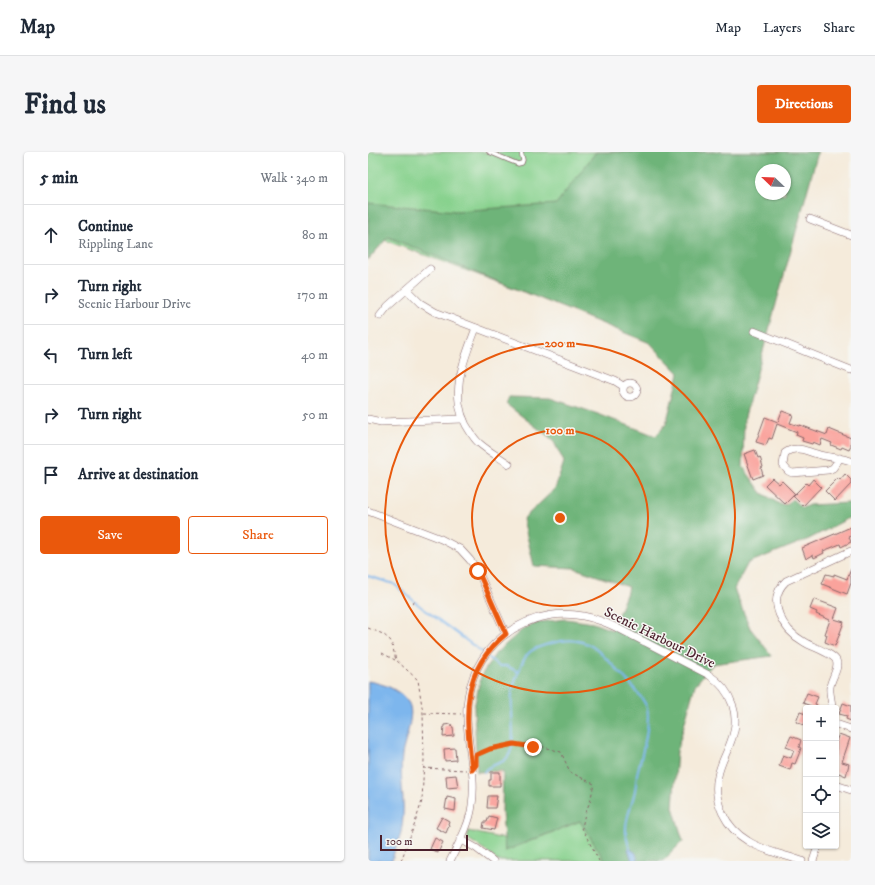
<!DOCTYPE html>
<html lang="en">
<head>
<meta charset="utf-8">
<style>
	:root { --surface:#fff; --page:#f6f6f7; --text:#1f2937; --muted:#747a83; --line:#e0e1e3; --accent:#ea580c }
	body { margin:0; font-family:"IM FELL DW Pica",serif; background:var(--page); color:var(--text) }
	.controls { position:absolute; right:12px; bottom:12px; display:grid; overflow:hidden; border-radius:4px; box-shadow:0 1px 3px #0004 }
	.controls button { width:36px; height:36px; display:grid; place-items:center; padding:0; border:0; border-bottom:1px solid var(--line); background:var(--surface); color:var(--text); font:20px sans-serif }
	.compass { position:absolute; left:387px; top:12px; width:36px; height:36px; border-radius:50%; background:var(--surface); box-shadow:0 1px 3px #0004; rotate:293deg }
	.scale { position:absolute; left:12px; bottom:10px; width:88px; box-sizing:border-box; padding-left:4px; border:2px solid #4a1f2b; border-top:0; font-size:11px; line-height:14px; white-space:nowrap; color:#4a1f2b; -webkit-text-stroke:3px #f6f6f2; paint-order:stroke }
	.stop { position:absolute; width:12px; height:12px; margin:-9px; border:3px solid #ea580c; border-radius:50%; background:#fff }
	.stop.end { background:#ea580c; border-color:#fff; box-shadow:0 1px 4px #0008 }
	.list { margin:0; padding:0; list-style:none }
	h2 { display:flex; justify-content:space-between; align-items:center; height:52px; margin:0; padding:0 16px; font-size:17px }
	h2 small { font-size:13px; font-weight:400; color:var(--muted) }
	.list li { display:grid; grid-template-columns:26px 1fr auto; gap:12px; align-items:center; box-sizing:border-box; height:60px; padding:0 16px; border-top:1px solid var(--line) }
	.list b { display:block; font-size:15px; white-space:nowrap }
	.list p { margin:0; font-size:13px; white-space:nowrap; color:var(--muted) }
	.list em { font-size:13px; font-style:normal; color:var(--muted) }
	.actions { display:flex; gap:8px; padding:12px 16px }
	.actions a { flex:1; padding:9px 0; border:1px solid var(--accent); border-radius:4px; text-align:center; font-size:14px; color:var(--accent) }
	.actions .main { background:var(--accent); color:#fff }
	.icon { flex:none; width:22px; height:22px; fill:none; stroke:currentColor; stroke-width:2; stroke-linecap:round; stroke-linejoin:round }
	.map { position:relative; flex:none; width:483px; height:709px; overflow:hidden; border-radius:4px }
	header { display:flex; align-items:center; gap:24px; box-sizing:border-box; height:56px; padding:0 20px; background:var(--surface); border-bottom:1px solid var(--line) }
	header strong { font-size:19px }
	nav { display:flex; gap:22px; margin-inline-start:auto; font-size:14px }
	.intro { display:flex; align-items:center; justify-content:space-between; box-sizing:border-box; height:96px; padding:0 24px }
	h1 { margin:0; font-size:28px }
	.button { padding:10px 18px; border-radius:4px; background:var(--accent); color:#fff; font-size:14px; font-weight:700 }
	main { display:flex; gap:24px; padding:0 24px }
	aside { flex:1; background:var(--surface); border-radius:4px; box-shadow:0 1px 3px #0004 }
	.map>svg:first-child { display:block }
	.green { fill:#88d28e; stroke:#69785c }
	.forest { fill:#6eb479; stroke:#5c6a52; fill-rule:evenodd }
	.water { fill:#7db6ed; stroke:#646a8c }
	.lines { fill:none; stroke-linecap:round; stroke-linejoin:round }
	.stream { stroke:#7db6ed; stroke-width:2 }
	.building { fill:#faa39c }
	.lane-casing { stroke:#866669; stroke-width:5 }
	.street-casing { stroke:#866669; stroke-width:8 }
	.path { stroke:#866669; stroke-width:1; stroke-dasharray:3 3; stroke-linecap:butt }
	.lane { stroke:#fff; stroke-width:3.5 }
	.street { stroke:#fff; stroke-width:7 }
	.route { stroke:#ea580c; stroke-width:5 }
	.ring { fill:none; stroke:#e8590c; stroke-width:2 }
	.labels { text-anchor:middle; stroke-width:3; stroke-linejoin:round; paint-order:stroke }
	.street-label { font-size:14px; fill:#4a1f2b; stroke:#f6f6f2 }
	.centre { fill:#e8590c; stroke:#f6f6f2; stroke-width:2 }
	.ring-label { font-size:12px; text-anchor:middle; font-weight:bold; fill:#e8590c; stroke:#f6f6f2; stroke-width:3; stroke-linejoin:round; paint-order:stroke }
</style>
</head>
<body>
<header>
<strong>Map</strong>
<nav><a>Map</a><a>Layers</a><a>Share</a></nav>
</header>
<div class="intro"><h1>Find us</h1><a class="button">Directions</a></div>
<main>
<aside>
<h2>5 min<small>Walk · 340 m</small></h2>
<ul class="list">
<li><svg class="icon" aria-label="ahead" viewBox="0 0 24 24"><path d="M12 20V5M6 11l6-6 6 6"/></svg><div><b>Continue</b><p>Rippling Lane</p></div><em>80 m</em></li>
<li><svg class="icon" aria-label="right" viewBox="0 0 24 24"><path d="M7 20v-9h11M14 6l5 5-5 5"/></svg><div><b>Turn right</b><p>Scenic Harbour Drive</p></div><em>170 m</em></li>
<li><svg class="icon" aria-label="left" viewBox="0 0 24 24"><path d="M17 20v-9H6M10 6l-5 5 5 5"/></svg><div><b>Turn left</b></div><em>40 m</em></li>
<li><svg class="icon" aria-label="right" viewBox="0 0 24 24"><path d="M7 20v-9h11M14 6l5 5-5 5"/></svg><div><b>Turn right</b></div><em>50 m</em></li>
<li><svg class="icon" aria-label="arrive" viewBox="0 0 24 24"><path d="M6 21V4h12l-3 4 3 4H6"/></svg><div><b>Arrive at destination</b></div></li>
</ul>
<div class="actions"><a class="main">Save</a><a>Share</a></div>
</aside>
<div class="map">
<svg width="483" height="709" viewBox="0 0 483 709">
	<rect width="100%" height="100%" fill="#f6f6f2"/>
	<filter id="ink" filterUnits="userSpaceOnUse"><feTurbulence type="fractalNoise" baseFrequency=".025" numOctaves="2"/><feDisplacementMap in="SourceGraphic" scale="8" xChannelSelector="R" yChannelSelector="G"/><feConvolveMatrix kernelMatrix="1 2 1 2 8 2 1 2 1" color-interpolation-filters="sRGB"/></filter>
	<filter id="wash" filterUnits="userSpaceOnUse"><feTurbulence type="fractalNoise" baseFrequency=".012" numOctaves="4" result="noise"/><feDisplacementMap in="SourceGraphic" scale="16" xChannelSelector="R" yChannelSelector="G"/><feGaussianBlur stdDeviation="0.9" result="paint"/><feColorMatrix in="noise" values="0 0 0 0 0 0 0 0 0 0 0 0 0 0 0 0 0 1.4 0 .05"/><feComposite in="paint" operator="in"/></filter>
	<g filter="url(#wash)">
		<rect width="100%" height="100%" fill="#f5ebdb"/>
		<!-- green -->
		<g class="green">
			<path d="M 0,0 L 411,0 L 393,18 L 393,42 L 337,207 L 0,82 Z"/>
			<path d="M 212,669 L 237,709 L 129,709 L 117,698 L 100,687 L 99,683 L 100,679 L 136,687 L 137,699 Z"/>
		</g>
		<!-- forest -->
		<path class="forest" d="M 228,0 L 450,0 L 376,268 L 375,315 L 394,341 L 413,353 L 419,352 L 424,347 L 434,356 L 441,353 L 481,351 L 483,353 L 483,365 L 441,387 L 380,411 L 366,437 L 382,476 L 404,504 L 345,512 L 327,533 L 309,599 L 305,655 L 315,689 L 295,709 L 237,709 L 212,669 L 137,699 L 134,660 L 135,619 L 109,620 L 106,556 L 113,524 L 128,501 L 155,477 L 172,470 L 198,467 L 225,471 L 244,478 L 261,435 L 206,416 L 166,414 L 155,367 L 187,337 L 196,310 L 185,288 L 138,252 L 141,245 L 182,246 L 230,262 L 288,284 L 298,272 L 311,221 L 282,191 L 20,85 L 0,108 L 0,51 L 88,59 L 188,52 ZM 393,18 L 417,18 L 417,42 L 393,42 Z"/>
		<!-- water -->
		<g class="water">
			<path d="M 0,529 C 15,532 30,536 40,550 C 48,561 36,590 34,603 C 31,627 38,650 34,674 C 33,686 26,697 24,709 L 0,709 Z"/>
			<path d="M 261,696 L 268,701 L 270,709 L 264,709 L 260,697 Z"/>
		</g>
		<g class="lines">
			<!-- stream -->
			<g class="stream">
				<path d="M 0,424 L 26,432 L 52,454 L 114,500"/>
				<path d="M 121,506 L 131,514 L 138,514 L 151,520"/>
				<path d="M 116,620 C 121,610 136,615 142,601 C 148,584 142,559 144,541 C 145,534 148,527 150,521 C 158,499 162,497 184,491 C 198,487 213,487 225,495 C 236,503 276,544 279,556 C 283,574 273,605 269,622 C 268,629 268,636 266,643 C 261,661 253,677 262,696"/>
			</g>
		</g>
		<g id="blocks">
			<!-- building -->
			<g class="building">
				<path d="M 414,259 L 425,263 L 422,271 L 431,274 L 432,273 L 459,283 L 461,277 L 483,286 L 483,294 L 481,298 L 474,295 L 473,297 L 463,293 L 464,291 L 454,287 L 452,293 L 445,290 L 444,292 L 434,289 L 435,286 L 428,283 L 429,280 L 409,272 L 404,287 L 401,286 L 398,293 L 388,290 L 397,265 L 410,270 Z"/>
				<path d="M 387,298 L 390,306 L 392,305 L 395,315 L 393,316 L 395,323 L 385,327 L 376,302 Z"/>
				<path d="M 477,322 L 483,328 L 483,332 L 467,349 L 457,339 L 470,326 L 472,328 Z"/>
				<path d="M 404,326 L 411,332 L 414,329 L 427,342 L 417,352 L 397,333 Z"/>
				<path d="M 445,327 L 453,335 L 435,354 L 425,344 L 438,331 L 440,333 Z"/>
				<path d="M 483,375 L 483,384 L 481,385 L 483,390 L 473,395 L 472,392 L 465,395 L 455,399 L 456,401 L 446,406 L 445,403 L 438,407 L 434,396 Z"/>
				<path d="M 483,417 L 483,431 L 479,442 L 454,432 L 458,422 L 466,424 L 466,422 L 479,427 Z"/>
				<path d="M 446,447 L 470,456 L 466,467 L 476,470 L 467,494 L 457,490 L 459,483 L 457,482 L 462,468 L 448,462 L 449,460 L 442,457 Z"/>
				<path d="M 439,541 L 450,545 L 447,552 L 449,553 L 448,556 L 442,556 L 443,554 L 435,551 Z"/>
				<path d="M 475,551 L 483,554 L 483,569 L 478,567 L 479,564 L 471,562 Z"/>
				<path d="M 432,560 L 438,562 L 438,574 L 428,570 Z"/>
				<path d="M 83,572 L 84,575 L 85,575 L 86,584 L 75,585 L 76,573 Z"/>
				<path d="M 471,582 L 482,586 L 474,610 L 481,612 L 478,624 L 468,620 L 468,589 Z"/>
				<path d="M 423,584 L 433,588 L 431,595 L 433,596 L 431,602 L 427,612 L 424,611 L 422,618 L 411,614 L 415,603 L 423,606 L 426,598 L 418,595 Z"/>
				<path d="M 87,596 L 88,608 L 77,609 L 76,597 Z"/>
				<path d="M 123,620 L 132,620 L 132,634 L 121,634 L 121,628 L 123,628 Z"/>
				<path d="M 88,623 L 90,635 L 79,636 L 78,624 Z"/>
				<path d="M 120,644 L 129,644 L 127,656 L 119,656 Z"/>
				<path d="M 79,645 L 88,647 L 87,659 L 77,657 Z"/>
				<path d="M 121,664 L 129,666 L 126,678 L 115,676 L 116,670 L 119,670 Z"/>
				<path d="M 74,665 L 81,669 L 80,672 L 81,673 L 80,676 L 78,681 L 68,676 Z"/>
				<path d="M 67,686 L 75,690 L 70,701 L 62,697 Z"/>
			</g>
		</g>
	</g>
	<g filter="url(#ink)">
		<use href="#blocks" fill-opacity="0" stroke="#866669" stroke-width="1"/>
		<g class="lines">
			<defs>
				<path id="lane" d="M 121,0 L 150,12 L 154,11 L 155,8 L 153,0"/>
				<g id="street">
					<path d="M 442,67 L 483,83"/>
					<path d="M 39,138 L 52,151 L 67,160 L 247,229 L 255,234"/>
					<path d="M 12,164 L 20,154 L 62,117"/>
					<path d="M 108,176 C 96,208 81,240 98,273 C 102,279 105,286 111,291 C 120,299 131,305 141,312"/>
					<path d="M 386,179 L 483,218"/>
					<circle cx="262" cy="238" r="7"/>
					<path d="M 0,267 L 13,270 L 95,267"/>
					<path d="M 472,306 L 465,316 L 460,318 L 424,321 L 420,319 L 415,313 L 417,301 C 421,298 423,297 428,297 C 436,296 442,301 449,302 C 460,306 472,305 483,309"/>
					<path d="M 0,359 L 73,387 L 92,397 L 102,408 L 110,419 L 138,482"/>
					<path d="M 464,556 C 464,549 461,541 462,535 C 463,526 472,516 468,508 C 464,501 444,495 436,490 C 415,478 397,449 418,429 L 483,399"/>
					<path d="M 468,572 L 483,577"/>
					<path d="M 468,633 L 483,638"/>
					<path d="M 92,687 L 108,696 L 125,709"/>
					<path d="M 82,709 C 91,691 102,672 104,653 C 109,620 97,587 99,554 C 101,527 113,502 134,485 C 162,462 199,456 233,469 C 248,474 262,483 277,490 C 298,501 320,512 341,523 C 364,538 373,564 363,589 C 359,601 352,612 350,624 C 344,649 358,676 380,689 C 395,699 417,703 434,709"/>
					<path d="M 445,709 L 450,694"/>
				</g>
			</defs>
			<!-- lane casing -->
			<use href="#lane" class="lane-casing"/>
			<!-- street casing -->
			<use href="#street" class="street-casing"/>
			<!-- path -->
			<g class="path">
				<path d="M 44,451 L 48,448"/>
				<path d="M 0,476 L 15,482 L 23,489 L 28,508 L 50,528 L 55,561 L 56,608 L 54,649 L 46,674 L 33,709"/>
				<path d="M 14,501 L 27,508"/>
				<path d="M 56,561 L 93,562"/>
				<path d="M 109,602 L 122,597 L 146,592 L 165,595 L 176,595 L 193,600 L 202,620 L 226,632 L 222,650 L 217,661 L 214,676 L 231,709"/>
				<path d="M 55,616 L 98,618"/>
			</g>
			<!-- lane -->
			<use href="#lane" class="lane"/>
			<!-- street -->
			<use href="#street" class="street"/>
		</g>
	</g>
	<g class="lines" filter="url(#ink)">
		<!-- route -->
		<path class="route" d="M 110,419 L 138,482 C 91,520 98,564 104,618 L 108,613 L 108,603 L 122,597 L 146,592 L 165,595"/>
	</g>
	<!-- distance rings -->
	<g class="ring">
		<circle cx="192" cy="366" r="88"/>
		<circle cx="192" cy="366" r="175"/>
	</g>
	<g class="labels">
		<!-- street labels -->
		<g class="street-label">
			<text transform="translate(292 485) rotate(26)" y="5">Scenic Harbour Drive</text>
		</g>
	</g>
	<circle cx="192" cy="366" r="6" class="centre"/>
	<g class="ring-label">
		<text x="192" y="195">200 m</text>
		<text x="192" y="282">100 m</text>
	</g>
</svg>
<div class="controls">
<button>+</button>
<button>−</button>
<button><svg class="icon" aria-label="locate" viewBox="0 0 24 24"><circle cx="12" cy="12" r="6"/><path d="M12 2v4M12 18v4M2 12h4M18 12h4"/></svg></button>
<button><svg class="icon" aria-label="layers" viewBox="0 0 24 24"><path d="M12 4l9 5-9 5-9-5zM3 14l9 5 9-5"/></svg></button>
</div>
<svg class="compass" viewBox="-18 -18 36 36"><path d="M0-13l5 13h-10z" fill="#e53935"/><path d="M0 13l5-13h-10z" fill="#747a83"/></svg>
<div class="scale">100 m</div>
<div class="stop" style="left:110px;top:419px"></div>
<div class="stop end" style="left:165px;top:595px"></div>
</div>
</main>
</body>
</html>
